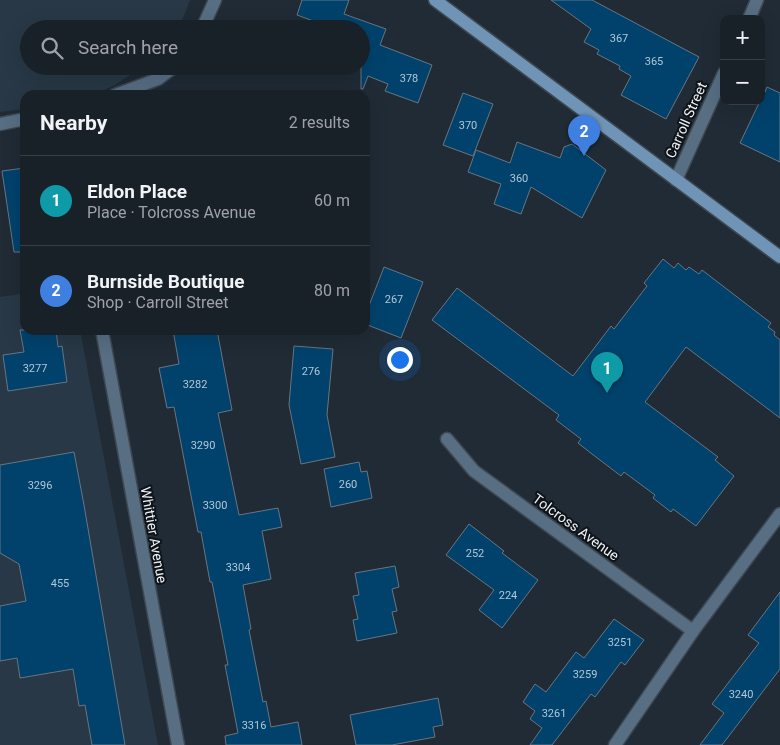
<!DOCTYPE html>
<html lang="en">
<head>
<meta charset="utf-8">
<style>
	:root { --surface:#182028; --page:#252d34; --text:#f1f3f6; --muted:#9fa3a8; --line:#363e45; --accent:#1a73e8 }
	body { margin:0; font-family:Roboto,sans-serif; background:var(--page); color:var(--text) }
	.controls { position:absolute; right:15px; top:15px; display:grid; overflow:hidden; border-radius:10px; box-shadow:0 5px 20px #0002 }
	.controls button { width:45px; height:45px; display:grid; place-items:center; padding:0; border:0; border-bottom:1px solid var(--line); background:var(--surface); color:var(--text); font:25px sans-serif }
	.you { position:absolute; left:399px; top:359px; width:18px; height:18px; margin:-12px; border:4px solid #fff; border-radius:50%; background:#1a73e8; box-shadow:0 0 0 8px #1a73e833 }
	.badge { display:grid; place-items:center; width:32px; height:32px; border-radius:50%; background:var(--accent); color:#fff; font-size:16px; font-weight:700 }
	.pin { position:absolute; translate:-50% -41px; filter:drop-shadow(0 1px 2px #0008) }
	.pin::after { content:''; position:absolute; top:26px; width:18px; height:15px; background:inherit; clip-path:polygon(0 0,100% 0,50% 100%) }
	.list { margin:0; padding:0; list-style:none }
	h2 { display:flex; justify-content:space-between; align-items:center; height:65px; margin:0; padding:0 20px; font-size:21px }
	h2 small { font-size:16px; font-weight:400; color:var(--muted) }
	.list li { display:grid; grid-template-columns:32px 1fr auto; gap:15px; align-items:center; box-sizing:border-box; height:90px; padding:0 20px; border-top:1px solid var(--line) }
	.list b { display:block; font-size:19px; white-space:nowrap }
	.list p { margin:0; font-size:16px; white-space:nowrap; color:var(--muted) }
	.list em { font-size:16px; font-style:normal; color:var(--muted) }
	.icon { flex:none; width:28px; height:28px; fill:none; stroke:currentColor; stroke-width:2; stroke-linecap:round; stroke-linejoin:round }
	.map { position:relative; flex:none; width:780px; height:745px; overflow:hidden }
	.search { position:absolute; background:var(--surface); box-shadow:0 5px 20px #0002; left:20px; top:20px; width:350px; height:55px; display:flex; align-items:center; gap:12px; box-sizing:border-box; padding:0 18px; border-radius:28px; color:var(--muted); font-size:19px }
	.panel { position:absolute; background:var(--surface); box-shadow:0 5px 20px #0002; left:20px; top:90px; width:350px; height:245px; border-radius:15px }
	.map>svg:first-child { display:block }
	.built { fill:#283846 }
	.building { fill:#00426c; stroke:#697580 }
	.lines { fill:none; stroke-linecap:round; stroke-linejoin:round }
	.minor-casing { stroke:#3d4751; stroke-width:15 }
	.secondary-casing { stroke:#3d4751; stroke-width:15 }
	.minor { stroke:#576e83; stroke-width:12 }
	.secondary { stroke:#7094b5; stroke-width:12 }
	.labels { text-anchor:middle; stroke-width:4; stroke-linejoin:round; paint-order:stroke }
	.number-label { font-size:11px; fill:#b1c7d6 }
	.street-label { font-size:14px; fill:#ecf3fa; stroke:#0e1317 }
</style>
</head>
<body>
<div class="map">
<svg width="780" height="745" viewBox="0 0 780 745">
	<rect width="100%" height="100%" fill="#202b35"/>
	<!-- built -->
	<g class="built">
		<path d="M 0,0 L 190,0 L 181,23 L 177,29 L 29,29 L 29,66 L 143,66 L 115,85 L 93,95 L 25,95 L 25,109 L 0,112 Z"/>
		<path d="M 25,293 L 25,330 L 80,330 L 158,745 L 0,745 L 0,297 Z"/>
	</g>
	<!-- building -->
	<g class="building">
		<path d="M 302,0 L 349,0 L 344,14 L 386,29 L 380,45 L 432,65 L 418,103 L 385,91 L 388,84 L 368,76 L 363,89 L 361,89 L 361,29 L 335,29 L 297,15 Z"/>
		<path d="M 551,0 L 592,0 L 699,57 L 666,119 L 621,95 L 631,76 L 619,69 L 620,66 L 597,54 L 599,50 L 584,42 L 591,29 Z"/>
		<path d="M 767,87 L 780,93 L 780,162 L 740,143 L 760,101 L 761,101 Z"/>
		<path d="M 463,93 L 493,104 L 473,156 L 443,145 Z"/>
		<path d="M 517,142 L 560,158 L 564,147 L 572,144 L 606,170 L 582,218 L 531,187 L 521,214 L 494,204 L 501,184 L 468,172 L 476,150 L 510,163 Z"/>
		<path d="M 25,168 L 25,252 L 14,252 L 2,171 Z"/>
		<path d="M 663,259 L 674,268 L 678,263 L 686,270 L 689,267 L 699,274 L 702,270 L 771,323 L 768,327 L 775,332 L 774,335 L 780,340 L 780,418 L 686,347 L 645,402 L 718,457 L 715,460 L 734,476 L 696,526 L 673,509 L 671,512 L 653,498 L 655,495 L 624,472 L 621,476 L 592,454 L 578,443 L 581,439 L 556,420 L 559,415 L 432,320 L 457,288 L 573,376 L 611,326 L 614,329 L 647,286 L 644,283 Z"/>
		<path d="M 384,267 L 423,282 L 401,338 L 365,324 L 365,316 Z"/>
		<path d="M 20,330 L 56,330 L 58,347 L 62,346 L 67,382 L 8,391 L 3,355 L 24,352 Z"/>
		<path d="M 173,330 L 217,330 L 232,410 L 218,413 L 239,515 L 278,508 L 282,527 L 262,531 L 271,579 L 243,585 L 251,629 L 249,630 L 263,702 L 266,701 L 271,727 L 298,722 L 302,745 L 226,745 L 225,736 L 238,733 L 225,665 L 228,665 L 212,582 L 210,582 L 201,532 L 198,532 L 174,407 L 167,408 L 159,368 L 179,364 Z"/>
		<path d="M 294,346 L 333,349 L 327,415 L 335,457 L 301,464 L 289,405 Z"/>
		<path d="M 74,452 L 84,505 L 125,745 L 92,745 L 85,705 L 79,706 L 73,669 L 20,678 L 17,658 L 0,661 L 0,606 L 26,601 L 19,564 L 0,553 L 0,465 Z"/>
		<path d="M 359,462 L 361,472 L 367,471 L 372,498 L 331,507 L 324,469 Z"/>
		<path d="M 469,524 L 504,551 L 502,553 L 538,580 L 502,628 L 479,610 L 494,590 L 446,555 Z"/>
		<path d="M 395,566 L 399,587 L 392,589 L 397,611 L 392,612 L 397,633 L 357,641 L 353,620 L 358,619 L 353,596 L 359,595 L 355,573 Z"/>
		<path d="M 780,592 L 780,669 L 722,745 L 700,745 L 724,713 L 712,704 L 759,643 L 748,635 Z"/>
		<path d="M 614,619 L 644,640 L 625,665 L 621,662 L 595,697 L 591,694 L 552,745 L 530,745 L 542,728 L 530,719 L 535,711 L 523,702 L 535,684 L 546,692 L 576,652 L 584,658 Z"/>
		<path d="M 438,698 L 443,725 L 433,727 L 435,737 L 392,745 L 356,745 L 350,715 Z"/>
	</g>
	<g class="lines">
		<defs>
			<g id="minor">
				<path d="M 749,19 L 757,0"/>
				<path d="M 202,29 L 215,0"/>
				<path d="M 115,95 L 158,79 L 175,66"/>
				<path d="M 0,124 L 25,119"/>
				<path d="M 676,180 L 724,73"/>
				<path d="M 102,330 L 178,745"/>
				<path d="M 447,439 L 474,471 L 693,631"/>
				<path d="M 615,745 L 693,631 L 780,514"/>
			</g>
			<path id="secondary" d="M 435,0 L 780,257"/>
		</defs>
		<!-- minor casing -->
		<use href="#minor" class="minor-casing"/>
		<!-- secondary casing -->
		<use href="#secondary" class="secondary-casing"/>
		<!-- minor -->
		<use href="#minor" class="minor"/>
		<!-- secondary -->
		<use href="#secondary" class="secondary"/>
	</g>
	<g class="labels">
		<!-- number labels -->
		<g class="number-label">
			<text x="619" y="42">367</text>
			<text x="654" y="65">365</text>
			<text x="409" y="82">378</text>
			<text x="468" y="129">370</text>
			<text x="519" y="182">360</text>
			<text x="394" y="303">267</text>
			<text x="35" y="372">3277</text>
			<text x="311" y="375">276</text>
			<text x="195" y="388">3282</text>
			<text x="203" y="449">3290</text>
			<text x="348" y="488">260</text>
			<text x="40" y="489">3296</text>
			<text x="215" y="509">3300</text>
			<text x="475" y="557">252</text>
			<text x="238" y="571">3304</text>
			<text x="60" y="587">455</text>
			<text x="508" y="599">224</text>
			<text x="620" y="646">3251</text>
			<text x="585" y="678">3259</text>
			<text x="741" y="698">3240</text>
			<text x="554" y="717">3261</text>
			<text x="254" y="729">3316</text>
		</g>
		<!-- street labels -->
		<g class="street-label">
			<text transform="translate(686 120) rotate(-66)" y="5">Carroll Street</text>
			<text transform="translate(576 527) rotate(36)" y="5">Tolcross Avenue</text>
			<text transform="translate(154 535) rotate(80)" y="5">Whittier Avenue</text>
		</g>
	</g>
</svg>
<div class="controls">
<button>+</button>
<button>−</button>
</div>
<div class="you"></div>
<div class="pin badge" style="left:607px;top:393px;background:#0f9aa8">1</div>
<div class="pin badge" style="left:584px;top:156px;background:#3f7fe0">2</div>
<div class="search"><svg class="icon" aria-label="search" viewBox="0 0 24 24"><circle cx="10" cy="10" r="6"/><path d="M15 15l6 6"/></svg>Search here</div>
<section class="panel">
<h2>Nearby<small>2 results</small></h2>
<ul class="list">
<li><span class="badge" style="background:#0f9aa8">1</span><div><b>Eldon Place</b><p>Place · Tolcross Avenue</p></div><em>60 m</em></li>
<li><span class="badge" style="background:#3f7fe0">2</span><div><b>Burnside Boutique</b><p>Shop · Carroll Street</p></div><em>80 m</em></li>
</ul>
</section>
</div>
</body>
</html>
